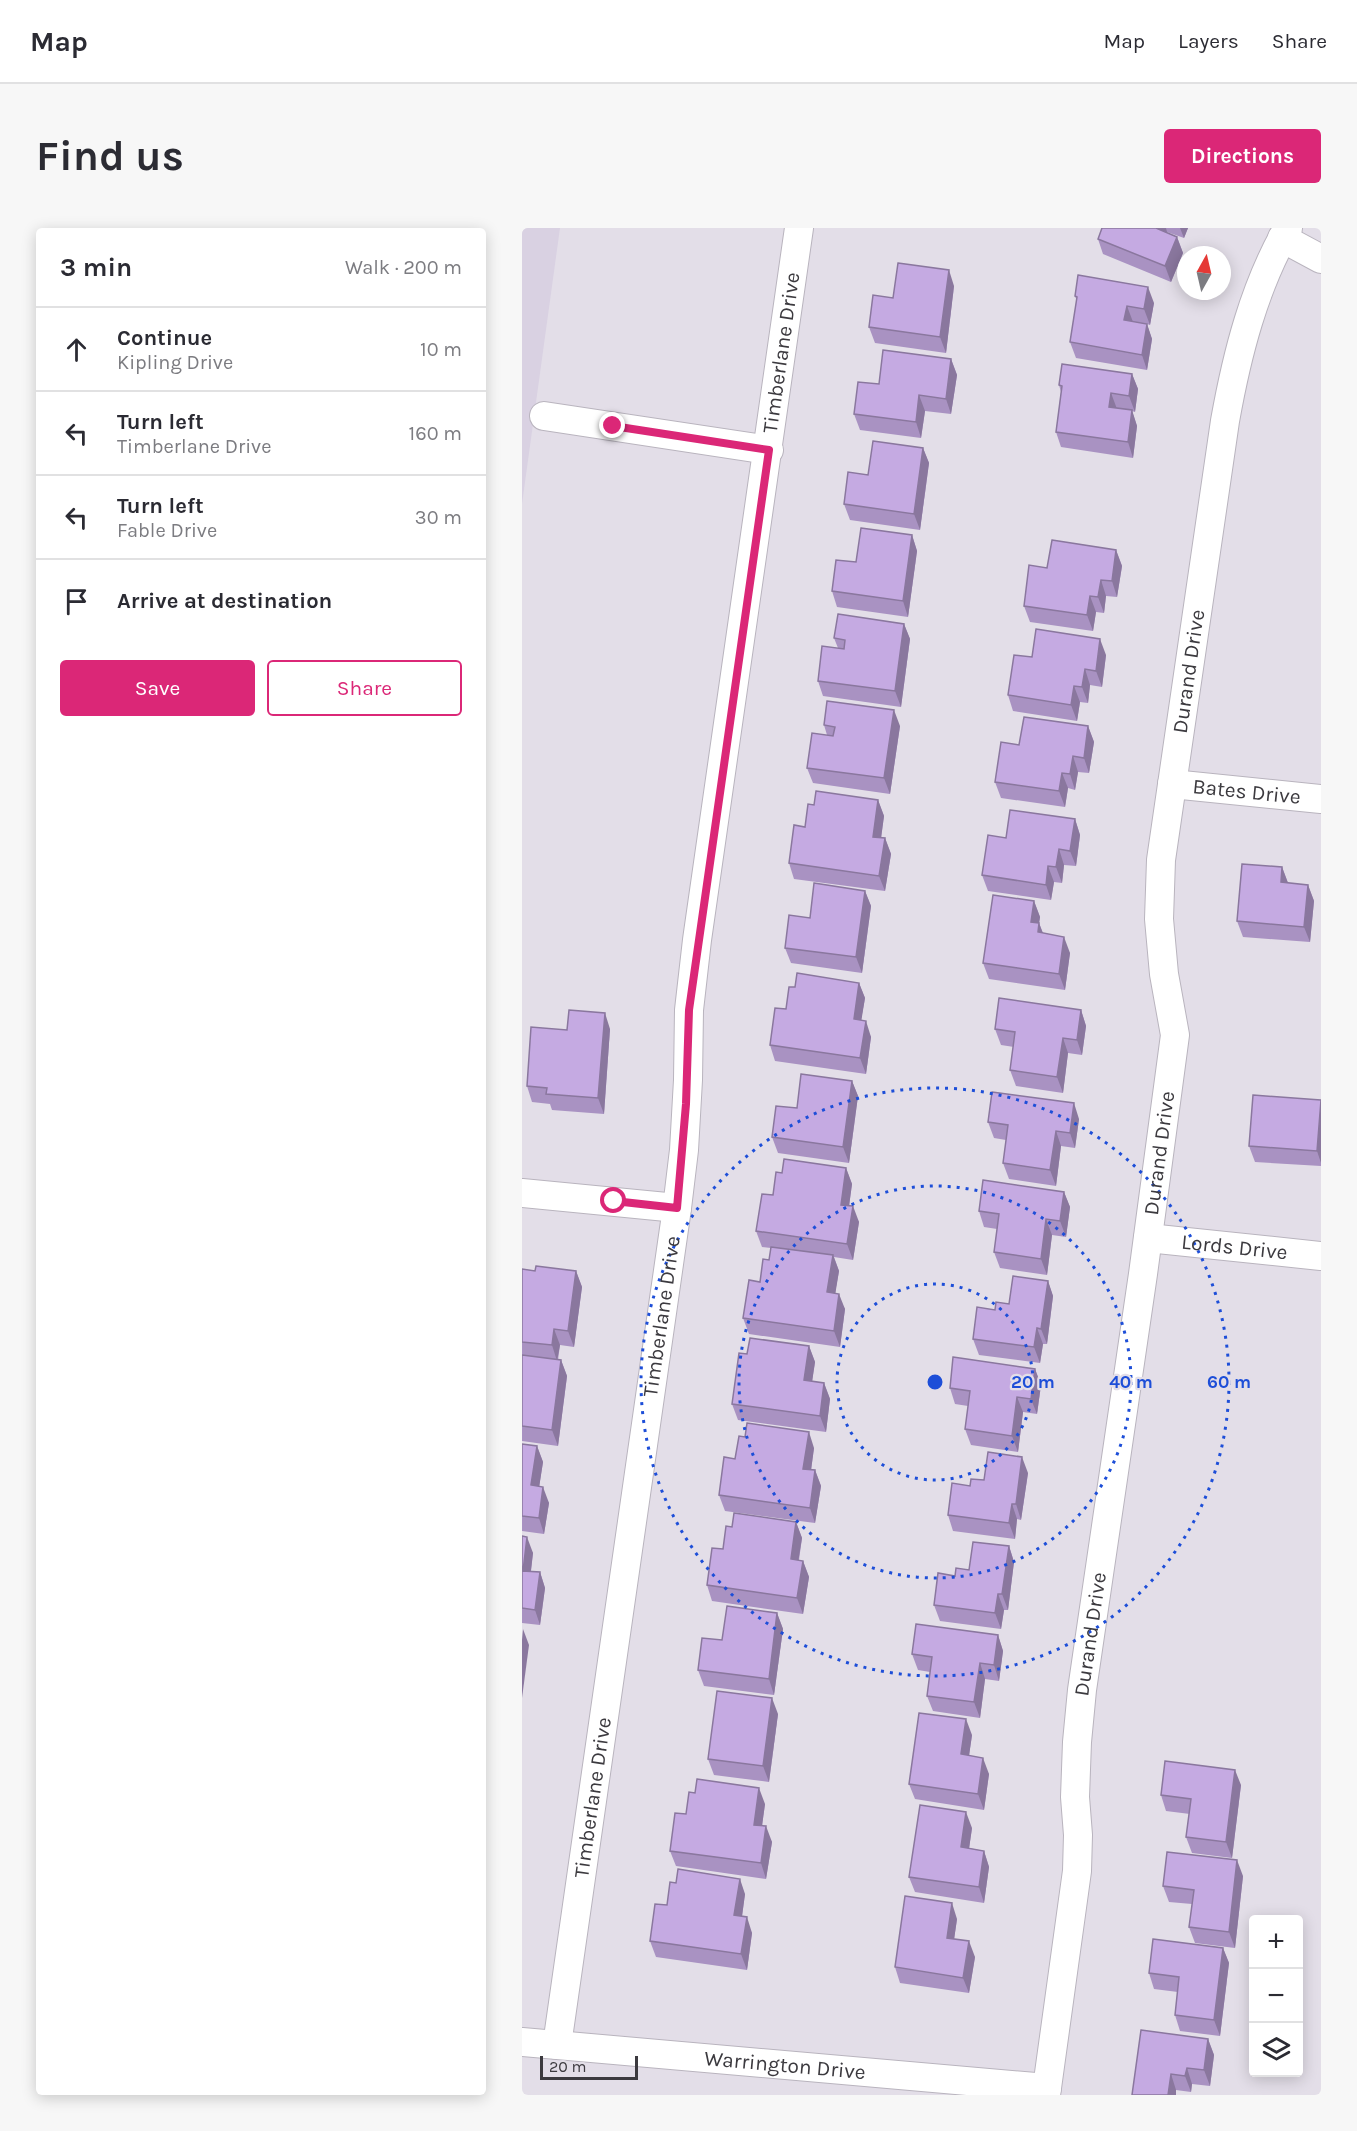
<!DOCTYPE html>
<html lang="en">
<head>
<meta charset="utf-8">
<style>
	:root { --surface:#fff; --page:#f7f7f7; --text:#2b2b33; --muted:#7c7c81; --line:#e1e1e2; --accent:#db2777 }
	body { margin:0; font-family:Karla,sans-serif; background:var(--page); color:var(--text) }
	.controls { position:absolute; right:18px; bottom:18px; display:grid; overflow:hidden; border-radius:6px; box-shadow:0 3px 15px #0003 }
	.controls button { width:54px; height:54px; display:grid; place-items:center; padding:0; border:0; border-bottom:2px solid var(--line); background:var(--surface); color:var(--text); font:30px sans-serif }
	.compass { position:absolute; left:655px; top:18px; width:54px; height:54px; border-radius:50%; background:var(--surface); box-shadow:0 3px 15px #0003; rotate:8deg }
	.scale { position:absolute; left:18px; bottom:15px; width:98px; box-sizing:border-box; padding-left:6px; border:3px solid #3c3a3f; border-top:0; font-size:16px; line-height:21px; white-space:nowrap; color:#3c3a3f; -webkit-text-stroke:4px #e3dee8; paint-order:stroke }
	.stop { position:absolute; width:18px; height:18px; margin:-14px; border:4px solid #db2777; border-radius:50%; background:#fff }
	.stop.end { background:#db2777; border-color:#fff; box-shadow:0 2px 6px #0008 }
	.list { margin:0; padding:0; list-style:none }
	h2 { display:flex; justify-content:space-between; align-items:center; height:78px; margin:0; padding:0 24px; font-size:26px }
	h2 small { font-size:20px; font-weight:400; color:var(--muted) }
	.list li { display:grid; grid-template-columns:39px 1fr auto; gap:18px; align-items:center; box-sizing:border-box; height:84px; padding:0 24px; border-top:2px solid var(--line) }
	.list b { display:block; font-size:22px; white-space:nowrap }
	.list p { margin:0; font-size:20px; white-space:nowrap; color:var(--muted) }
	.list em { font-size:20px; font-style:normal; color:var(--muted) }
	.actions { display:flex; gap:12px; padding:18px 24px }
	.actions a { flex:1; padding:14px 0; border:2px solid var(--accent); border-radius:6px; text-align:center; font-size:21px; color:var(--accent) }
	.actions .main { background:var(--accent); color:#fff }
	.icon { flex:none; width:33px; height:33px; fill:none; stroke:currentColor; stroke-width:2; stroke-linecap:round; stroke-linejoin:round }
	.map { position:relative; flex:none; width:799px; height:1867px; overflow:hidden; border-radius:6px }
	header { display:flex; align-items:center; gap:36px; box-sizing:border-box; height:84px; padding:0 30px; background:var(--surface); border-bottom:2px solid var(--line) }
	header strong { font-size:28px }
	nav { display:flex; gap:33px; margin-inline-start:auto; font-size:21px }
	.intro { display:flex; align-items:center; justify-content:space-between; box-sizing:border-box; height:144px; padding:0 36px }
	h1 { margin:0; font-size:42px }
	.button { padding:15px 27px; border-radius:6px; background:var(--accent); color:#fff; font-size:21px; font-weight:700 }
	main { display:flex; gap:36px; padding:0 36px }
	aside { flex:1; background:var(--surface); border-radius:6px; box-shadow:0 3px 15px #0003 }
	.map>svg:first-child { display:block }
	.built { fill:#d9d1e2 }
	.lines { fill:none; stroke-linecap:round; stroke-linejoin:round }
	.minor-casing { stroke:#b9b4be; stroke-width:30 }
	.minor { stroke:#fff; stroke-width:28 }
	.wall { fill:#a992c2 }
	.shaded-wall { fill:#8a779e }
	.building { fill:#c5aae2; stroke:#8a779e; stroke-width:1.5 }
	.route { stroke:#db2777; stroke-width:8 }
	.ring { fill:none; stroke:#1d4ed8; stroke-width:3; stroke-dasharray:3 6 }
	.labels { text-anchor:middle; stroke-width:4.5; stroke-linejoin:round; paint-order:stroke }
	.street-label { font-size:21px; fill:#3c3a3f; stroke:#e3dee8 }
	.centre { fill:#1d4ed8; stroke:#e3dee8; stroke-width:3 }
	.ring-label { font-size:18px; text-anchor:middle; font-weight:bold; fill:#1d4ed8; stroke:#e3dee8; stroke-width:4.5; stroke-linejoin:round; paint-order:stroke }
</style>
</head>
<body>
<header>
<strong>Map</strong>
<nav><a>Map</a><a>Layers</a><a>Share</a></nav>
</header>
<div class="intro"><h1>Find us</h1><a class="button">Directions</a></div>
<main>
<aside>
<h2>3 min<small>Walk · 200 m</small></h2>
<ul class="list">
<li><svg class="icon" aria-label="ahead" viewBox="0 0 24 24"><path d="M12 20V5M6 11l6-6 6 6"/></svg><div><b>Continue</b><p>Kipling Drive</p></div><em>10 m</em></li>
<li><svg class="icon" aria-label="left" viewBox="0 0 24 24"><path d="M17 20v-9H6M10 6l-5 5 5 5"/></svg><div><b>Turn left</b><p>Timberlane Drive</p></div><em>160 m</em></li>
<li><svg class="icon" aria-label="left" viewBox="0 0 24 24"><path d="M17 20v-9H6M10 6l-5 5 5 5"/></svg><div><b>Turn left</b><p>Fable Drive</p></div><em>30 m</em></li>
<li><svg class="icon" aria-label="arrive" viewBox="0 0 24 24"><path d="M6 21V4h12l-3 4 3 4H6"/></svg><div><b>Arrive at destination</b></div></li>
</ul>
<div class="actions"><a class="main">Save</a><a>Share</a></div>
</aside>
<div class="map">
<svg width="799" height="1867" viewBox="0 0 799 1867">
	<rect width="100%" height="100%" fill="#e3dee8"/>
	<!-- built -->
	<path class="built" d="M 0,0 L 38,0 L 0,276 Z"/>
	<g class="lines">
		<defs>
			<g id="minor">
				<path d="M 760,10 L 799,31"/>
				<path d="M 22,188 L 247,222"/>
				<path id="s1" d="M 650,556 L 799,571"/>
				<path d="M 0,965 L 155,980"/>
				<path id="s2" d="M 626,1010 L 799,1028"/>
				<path id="s3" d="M 0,1814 L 525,1860"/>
				<path id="s4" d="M 35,1817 L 155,980 L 162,922 L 166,852 L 167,782 L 175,712 L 277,0"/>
				<path id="s5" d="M 524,1867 L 555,1643 L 556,1607 L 553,1569 L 555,1514 L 560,1462 L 621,1046 L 653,807 L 642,746 L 637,691 L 639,632 L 703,193 C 715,126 732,59 766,0"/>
			</g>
		</defs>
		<!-- minor casing -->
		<use href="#minor" class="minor-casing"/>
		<!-- minor -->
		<use href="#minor" class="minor"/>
	</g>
	<!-- wall -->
	<g class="wall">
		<path d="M 580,0 L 666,0 L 662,10 L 645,4 L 645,5 L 655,9 L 661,25 L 649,54 L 581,26 L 576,11 Z"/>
		<path d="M 432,58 L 424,125 L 353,115 L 347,99 L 371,70 Z"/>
		<path d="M 553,68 L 632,75 L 628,97 L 625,96 L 630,111 L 625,142 L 554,130 L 548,114 L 555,73 Z"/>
		<path d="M 429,131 L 435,147 L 429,186 L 403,183 L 399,210 L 338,202 L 332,186 L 357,156 Z"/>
		<path d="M 610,146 L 616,161 L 613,184 L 610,183 L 615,198 L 611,230 L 539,219 L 534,204 L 539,164 L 537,157 Z"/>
		<path d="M 401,220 L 407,235 L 398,302 L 328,292 L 322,276 Z"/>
		<path d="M 390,307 L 395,323 L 386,389 L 315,379 L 310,363 L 334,334 Z"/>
		<path d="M 594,322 L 600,338 L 595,369 L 584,368 L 582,385 L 574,384 L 571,403 L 508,394 L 502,378 L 525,340 Z"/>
		<path d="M 382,396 L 388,411 L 379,479 L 301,468 L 296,453 L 316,420 L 312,410 Z"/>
		<path d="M 584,427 L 580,459 L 568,457 L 566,475 L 558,474 L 555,493 L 491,483 L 486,467 L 510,429 Z"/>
		<path d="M 302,497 L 378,498 L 368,566 L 291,555 L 285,540 L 305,507 Z"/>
		<path d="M 566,498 L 572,514 L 567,545 L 556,544 L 553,562 L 546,560 L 543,579 L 479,570 L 473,554 L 497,517 Z"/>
		<path d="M 356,572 L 362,588 L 359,610 L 363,610 L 369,626 L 363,663 L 272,651 L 267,635 L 292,577 Z"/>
		<path d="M 553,591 L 558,607 L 554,638 L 542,637 L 540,655 L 532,654 L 529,672 L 466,663 L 460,647 L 484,610 Z"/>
		<path d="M 760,639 L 766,655 L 786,657 L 792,673 L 788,714 L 721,709 L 715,693 Z"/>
		<path d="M 343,663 L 349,678 L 340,745 L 269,735 L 263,720 Z"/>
		<path d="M 512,673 L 518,689 L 517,695 L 521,705 L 548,725 L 543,762 L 467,751 L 461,735 Z"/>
		<path d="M 337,755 L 343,770 L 339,792 L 349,809 L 344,846 L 253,833 L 248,817 L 273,759 Z"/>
		<path d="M 559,782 L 564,798 L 560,827 L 546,825 L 541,865 L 494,858 L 488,842 L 492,819 L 479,817 L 473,801 Z"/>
		<path d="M 88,801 L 82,886 L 30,882 L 28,876 L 10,874 L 5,858 L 45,802 Z"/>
		<path d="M 330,853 L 336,868 L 327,935 L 256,925 L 250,909 L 275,880 Z"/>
		<path d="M 799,872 L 799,938 L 733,934 L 727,918 Z"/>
		<path d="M 557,891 L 553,920 L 539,918 L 534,958 L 487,951 L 481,935 L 484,912 L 472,910 L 466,894 Z"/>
		<path d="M 324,940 L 330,956 L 327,978 L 337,994 L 331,1032 L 312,1029 L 317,1043 L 313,1065 L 323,1081 L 318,1119 L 227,1106 L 221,1090 L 247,1032 L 249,1020 L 240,1019 L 234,1003 L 260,945 Z"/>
		<path d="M 542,964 L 548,979 L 544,1009 L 530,1007 L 525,1047 L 478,1040 L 472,1024 L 475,1001 L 462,999 L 457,983 Z"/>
		<path d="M 0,1041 L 13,1043 L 54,1043 L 60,1059 L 52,1119 L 38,1117 L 36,1132 L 39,1132 L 45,1148 L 36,1218 L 0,1213 Z"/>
		<path d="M 526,1053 L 531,1068 L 525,1116 L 521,1116 L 518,1135 L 457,1127 L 451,1111 L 487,1076 Z"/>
		<path d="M 287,1118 L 293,1134 L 290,1153 L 302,1155 L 308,1171 L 304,1204 L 216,1192 L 210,1176 L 225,1126 Z"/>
		<path d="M 513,1141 L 519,1157 L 515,1186 L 501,1184 L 496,1224 L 449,1217 L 443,1201 L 446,1178 L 433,1176 L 428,1160 Z"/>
		<path d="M 0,1216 L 15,1218 L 21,1234 L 17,1259 L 27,1275 L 22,1306 L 0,1303 Z"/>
		<path d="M 292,1220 L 289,1242 L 293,1242 L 299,1258 L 293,1295 L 203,1283 L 197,1267 L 213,1231 Z"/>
		<path d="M 506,1245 L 499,1292 L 495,1291 L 493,1311 L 431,1303 L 426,1287 L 448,1258 Z"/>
		<path d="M 274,1294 L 280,1310 L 277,1332 L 281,1333 L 287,1349 L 281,1386 L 190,1373 L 185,1357 L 210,1299 Z"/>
		<path d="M 0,1308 L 11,1325 L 9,1343 L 18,1344 L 23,1360 L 18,1397 L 0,1395 Z"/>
		<path d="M 487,1318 L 492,1334 L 486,1382 L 482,1382 L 479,1401 L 418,1393 L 412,1377 L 433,1348 L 447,1342 Z"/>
		<path d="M 255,1385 L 261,1401 L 252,1467 L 182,1458 L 176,1442 Z"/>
		<path d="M 476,1407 L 481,1423 L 477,1453 L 463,1451 L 458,1490 L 411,1483 L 405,1468 L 408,1444 L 396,1442 L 390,1426 Z"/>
		<path d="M 256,1486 L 247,1554 L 192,1547 L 186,1531 Z"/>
		<path d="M 450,1507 L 447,1527 L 467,1546 L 462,1582 L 393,1571 L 387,1556 Z"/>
		<path d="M 719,1557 L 710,1630 L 670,1625 L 664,1609 L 668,1586 L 644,1583 L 639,1567 Z"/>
		<path d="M 243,1576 L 240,1598 L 250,1614 L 244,1651 L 154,1638 L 148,1623 L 164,1586 Z"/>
		<path d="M 450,1600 L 447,1620 L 462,1623 L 467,1639 L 462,1675 L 393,1664 L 387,1649 Z"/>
		<path d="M 721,1648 L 713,1720 L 673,1715 L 667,1699 L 670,1676 L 647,1674 L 641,1658 Z"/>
		<path d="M 223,1666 L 220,1688 L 230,1705 L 225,1742 L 134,1729 L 128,1713 L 145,1677 Z"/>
		<path d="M 435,1691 L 432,1711 L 453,1729 L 447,1765 L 378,1755 L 373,1739 Z"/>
		<path d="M 701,1720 L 707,1735 L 698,1808 L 658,1803 L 653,1787 L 656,1764 L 632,1761 L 627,1745 Z"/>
		<path d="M 686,1811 L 692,1827 L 688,1858 L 670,1856 L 669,1864 L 654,1862 L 610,1867 Z"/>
	</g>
	<!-- shaded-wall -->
	<g class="shaded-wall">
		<path d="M 634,0 L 644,0 L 645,4 L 640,16 Z"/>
		<path d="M 658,0 L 666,0 L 662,10 Z"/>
		<path d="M 655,9 L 661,25 L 649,54 L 643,38 Z"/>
		<path d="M 427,42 L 432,58 L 424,125 L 418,109 Z"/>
		<path d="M 626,59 L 632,75 L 628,97 L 622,81 Z"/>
		<path d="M 605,78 L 611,94 L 602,92 Z"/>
		<path d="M 625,96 L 630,111 L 625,142 L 620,127 Z"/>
		<path d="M 429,131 L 435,147 L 429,186 L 424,171 Z"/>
		<path d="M 610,146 L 616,161 L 613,184 L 607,168 Z"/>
		<path d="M 589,165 L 595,181 L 587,179 Z"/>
		<path d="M 397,167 L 403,183 L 399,210 L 394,194 Z"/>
		<path d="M 610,182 L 615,198 L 611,230 L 606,214 Z"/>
		<path d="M 401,220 L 407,235 L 398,302 L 392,286 Z"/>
		<path d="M 390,307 L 395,323 L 386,389 L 381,373 Z"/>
		<path d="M 594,322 L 600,338 L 595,369 L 590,353 Z"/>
		<path d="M 579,352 L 584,368 L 582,385 L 576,369 Z"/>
		<path d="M 568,368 L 574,384 L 571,403 L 565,387 Z"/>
		<path d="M 382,396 L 388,411 L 379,479 L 373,463 Z"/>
		<path d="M 578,411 L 584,427 L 580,459 L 574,443 Z"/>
		<path d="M 563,441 L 568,457 L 566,475 L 560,459 Z"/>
		<path d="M 552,458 L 558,474 L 555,493 L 549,477 Z"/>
		<path d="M 372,482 L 378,498 L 368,566 L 362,550 Z"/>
		<path d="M 566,498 L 572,514 L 567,545 L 562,530 Z"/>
		<path d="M 551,528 L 556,544 L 553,562 L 548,546 Z"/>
		<path d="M 540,545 L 546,560 L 543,579 L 537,563 Z"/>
		<path d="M 356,572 L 362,588 L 357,625 L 351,609 Z"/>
		<path d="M 553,591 L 558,607 L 554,638 L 548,623 Z"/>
		<path d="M 363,610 L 369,626 L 363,663 L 357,648 Z"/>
		<path d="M 537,621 L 542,637 L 540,655 L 534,639 Z"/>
		<path d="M 526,638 L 532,654 L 529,672 L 524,657 Z"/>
		<path d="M 760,639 L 766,655 L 759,654 Z"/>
		<path d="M 786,657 L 792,673 L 788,714 L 782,699 Z"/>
		<path d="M 343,663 L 349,678 L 340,745 L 334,729 Z"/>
		<path d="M 512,673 L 518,689 L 515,709 L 509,694 Z"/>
		<path d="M 517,695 L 523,711 L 516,704 Z"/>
		<path d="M 542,709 L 548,725 L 543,762 L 537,746 Z"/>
		<path d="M 337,755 L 343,770 L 337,807 L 332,791 Z"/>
		<path d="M 559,782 L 564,798 L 560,827 L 555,812 Z"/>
		<path d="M 83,785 L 88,801 L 82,886 L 76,870 Z"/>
		<path d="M 344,793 L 349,809 L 344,846 L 338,830 Z"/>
		<path d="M 541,810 L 546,825 L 541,865 L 535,849 Z"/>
		<path d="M 330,853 L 336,868 L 327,935 L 321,919 Z"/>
		<path d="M 799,872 L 799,935 L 795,923 Z"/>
		<path d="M 552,875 L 557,891 L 553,920 L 548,905 Z"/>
		<path d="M 534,903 L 539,918 L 534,958 L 528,942 Z"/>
		<path d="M 324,940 L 330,956 L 325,993 L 319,977 Z"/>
		<path d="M 542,964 L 548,979 L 544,1009 L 538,993 Z"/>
		<path d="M 331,978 L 337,994 L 331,1032 L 325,1016 Z"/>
		<path d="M 524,991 L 530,1007 L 525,1047 L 519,1031 Z"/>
		<path d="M 311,1027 L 317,1043 L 311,1080 L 305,1064 Z"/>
		<path d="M 54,1043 L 60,1059 L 52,1119 L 46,1103 Z"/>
		<path d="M 526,1053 L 531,1068 L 525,1116 L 519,1101 Z"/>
		<path d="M 317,1066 L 323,1081 L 318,1119 L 312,1103 Z"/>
		<path d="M 515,1100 L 521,1116 L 518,1135 L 512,1119 Z"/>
		<path d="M 32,1101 L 38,1117 L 35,1133 L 30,1117 Z"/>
		<path d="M 287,1118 L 293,1134 L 288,1168 L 282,1152 Z"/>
		<path d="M 39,1132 L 45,1148 L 36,1218 L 30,1202 Z"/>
		<path d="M 513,1141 L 519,1157 L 515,1186 L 509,1171 Z"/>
		<path d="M 302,1155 L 308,1171 L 304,1204 L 298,1188 Z"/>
		<path d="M 495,1169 L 501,1184 L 496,1224 L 490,1208 Z"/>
		<path d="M 287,1204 L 292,1220 L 287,1257 L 281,1241 Z"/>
		<path d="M 15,1218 L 21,1234 L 15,1273 L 9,1257 Z"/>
		<path d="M 500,1229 L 506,1245 L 499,1292 L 494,1276 Z"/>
		<path d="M 293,1242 L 299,1258 L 293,1295 L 288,1280 Z"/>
		<path d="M 21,1259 L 27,1275 L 22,1306 L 17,1290 Z"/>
		<path d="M 490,1276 L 495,1291 L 493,1311 L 487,1295 Z"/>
		<path d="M 274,1294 L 280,1310 L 274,1347 L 269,1331 Z"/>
		<path d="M 5,1309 L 11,1325 L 7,1358 L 1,1343 Z"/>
		<path d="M 487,1318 L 492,1334 L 486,1382 L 480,1366 Z"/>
		<path d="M 281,1333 L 287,1349 L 281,1386 L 275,1370 Z"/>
		<path d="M 18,1344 L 23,1360 L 18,1397 L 13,1382 Z"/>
		<path d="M 476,1366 L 482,1382 L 479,1401 L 473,1385 Z"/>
		<path d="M 255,1385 L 261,1401 L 252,1467 L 247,1451 Z"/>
		<path d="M 1,1401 L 7,1417 L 0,1470 L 0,1412 Z"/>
		<path d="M 476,1407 L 481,1423 L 477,1453 L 472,1437 Z"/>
		<path d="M 458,1435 L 463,1451 L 458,1490 L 452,1474 Z"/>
		<path d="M 250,1470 L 256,1486 L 247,1554 L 241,1538 Z"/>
		<path d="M 444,1491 L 450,1507 L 445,1542 L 439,1526 Z"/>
		<path d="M 461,1530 L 467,1546 L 462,1582 L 456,1566 Z"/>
		<path d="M 713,1542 L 719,1557 L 710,1630 L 704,1614 Z"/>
		<path d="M 237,1560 L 243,1576 L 238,1612 L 232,1597 Z"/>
		<path d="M 444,1584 L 450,1600 L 445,1635 L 439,1619 Z"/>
		<path d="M 244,1598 L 250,1614 L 244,1651 L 239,1635 Z"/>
		<path d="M 462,1623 L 467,1639 L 462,1675 L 457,1659 Z"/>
		<path d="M 715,1632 L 721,1648 L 713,1720 L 707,1704 Z"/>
		<path d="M 218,1651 L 223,1666 L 218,1703 L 212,1687 Z"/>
		<path d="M 430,1675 L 435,1691 L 430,1726 L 425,1710 Z"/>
		<path d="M 225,1689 L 230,1705 L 225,1742 L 219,1726 Z"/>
		<path d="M 447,1713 L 453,1729 L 447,1765 L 441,1750 Z"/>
		<path d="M 701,1720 L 707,1735 L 698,1808 L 692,1792 Z"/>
		<path d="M 686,1811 L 692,1827 L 688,1858 L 682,1842 Z"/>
		<path d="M 665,1840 L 670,1856 L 669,1864 L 663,1848 Z"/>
		<path d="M 649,1846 L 654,1862 L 654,1867 L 646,1867 Z"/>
	</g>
	<!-- building -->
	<g class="building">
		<path d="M 580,0 L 634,0 L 655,9 L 643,38 L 576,11 Z"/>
		<path d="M 376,35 L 427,42 L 418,109 L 347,99 L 351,67 L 371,70 Z"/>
		<path d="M 556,47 L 626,59 L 622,81 L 605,78 L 602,92 L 625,96 L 620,127 L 548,114 L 555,69 L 553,68 Z"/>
		<path d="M 361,122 L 429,131 L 424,171 L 397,167 L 394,194 L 332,186 L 336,154 L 357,156 Z"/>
		<path d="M 540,136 L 610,146 L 607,168 L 589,165 L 587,179 L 610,182 L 606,214 L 534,204 L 540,158 L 537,157 Z"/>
		<path d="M 351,213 L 401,220 L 392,286 L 322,276 L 326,244 L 346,247 Z"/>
		<path d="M 339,300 L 390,307 L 381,373 L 310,363 L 314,332 L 334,334 Z"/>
		<path d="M 530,312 L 594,322 L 590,353 L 579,352 L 576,369 L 568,368 L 565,387 L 502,378 L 507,337 L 525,340 Z"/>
		<path d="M 316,386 L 382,396 L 373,463 L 296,453 L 300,418 L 322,421 L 323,412 L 312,410 Z"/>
		<path d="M 514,401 L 578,411 L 574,443 L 563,441 L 560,459 L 552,458 L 549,477 L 486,467 L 492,427 L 510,429 Z"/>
		<path d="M 305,473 L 372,482 L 362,550 L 285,540 L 290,505 L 311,508 L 313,499 L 302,497 Z"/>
		<path d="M 502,489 L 566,498 L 562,530 L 551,528 L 548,546 L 540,545 L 537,563 L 473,554 L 479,514 L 497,517 Z"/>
		<path d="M 294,563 L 356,572 L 351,609 L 363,610 L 357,648 L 267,635 L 272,597 L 283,599 L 286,576 L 292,577 Z"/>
		<path d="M 488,582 L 553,591 L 548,623 L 537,621 L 534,639 L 526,638 L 524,657 L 460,647 L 466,607 L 484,610 Z"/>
		<path d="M 720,636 L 760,639 L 759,654 L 786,657 L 782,699 L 715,693 Z"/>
		<path d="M 292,655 L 343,663 L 334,729 L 263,720 L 267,687 L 288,690 Z"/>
		<path d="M 471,667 L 512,673 L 509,694 L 517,695 L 516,704 L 542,709 L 537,746 L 461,735 Z"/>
		<path d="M 275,745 L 337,755 L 332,791 L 344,793 L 338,830 L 248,817 L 253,780 L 264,781 L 267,759 L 273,759 Z"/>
		<path d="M 477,770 L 559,782 L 555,812 L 541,810 L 535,849 L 488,842 L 493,804 L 473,801 Z"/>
		<path d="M 47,782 L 83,785 L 76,870 L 24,866 L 25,860 L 5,858 L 9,799 L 45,802 Z"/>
		<path d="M 279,846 L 330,853 L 321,919 L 250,909 L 254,878 L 275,880 Z"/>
		<path d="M 470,864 L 552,875 L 548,905 L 534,903 L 528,942 L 481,935 L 486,897 L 466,894 Z"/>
		<path d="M 731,867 L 799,872 L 795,923 L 727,918 Z"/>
		<path d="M 262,931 L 324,940 L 319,977 L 331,978 L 325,1016 L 234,1003 L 240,966 L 251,967 L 254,944 L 260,945 Z"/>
		<path d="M 461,952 L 542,964 L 538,993 L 524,991 L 519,1031 L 472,1024 L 477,986 L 457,983 Z"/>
		<path d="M 249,1019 L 311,1027 L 305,1064 L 317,1066 L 312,1103 L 221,1090 L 227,1052 L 238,1054 L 241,1031 L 247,1032 Z"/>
		<path d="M 14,1038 L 54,1043 L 46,1103 L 32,1101 L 30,1117 L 0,1114 L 0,1041 L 13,1043 Z"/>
		<path d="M 491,1048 L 526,1053 L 519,1101 L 515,1100 L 512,1119 L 451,1111 L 455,1079 L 473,1082 L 474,1074 L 487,1076 Z"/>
		<path d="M 228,1110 L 287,1118 L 282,1152 L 302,1155 L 298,1188 L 210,1176 L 217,1125 L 225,1126 Z"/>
		<path d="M 0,1127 L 39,1132 L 30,1202 L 0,1198 Z"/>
		<path d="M 431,1129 L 513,1141 L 509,1171 L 495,1169 L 490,1208 L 443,1201 L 448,1163 L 428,1160 Z"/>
		<path d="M 225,1195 L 287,1204 L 281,1241 L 293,1242 L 288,1280 L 197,1267 L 202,1229 L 213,1231 L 217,1208 L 223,1209 Z"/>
		<path d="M 0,1216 L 15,1218 L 9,1257 L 21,1259 L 17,1290 L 0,1288 Z"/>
		<path d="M 466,1224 L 500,1229 L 494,1276 L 490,1276 L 487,1295 L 426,1287 L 430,1255 L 448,1258 L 449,1251 L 462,1252 Z"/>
		<path d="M 212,1285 L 274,1294 L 269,1331 L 281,1333 L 275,1370 L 185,1357 L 190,1320 L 201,1321 L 204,1298 L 210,1299 Z"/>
		<path d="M 0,1308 L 5,1309 L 1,1343 L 18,1344 L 13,1382 L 0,1380 Z"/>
		<path d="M 451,1314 L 487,1318 L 480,1366 L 476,1366 L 473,1385 L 412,1377 L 416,1345 L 433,1348 L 434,1340 L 447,1342 Z"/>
		<path d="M 205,1378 L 255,1385 L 247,1451 L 176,1442 L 180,1410 L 200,1412 Z"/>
		<path d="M 394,1396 L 476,1407 L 472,1437 L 458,1435 L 452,1474 L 405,1468 L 410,1429 L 390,1426 Z"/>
		<path d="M 195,1463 L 250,1470 L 241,1538 L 186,1531 Z"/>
		<path d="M 397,1485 L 444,1491 L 439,1526 L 461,1530 L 456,1566 L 387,1556 Z"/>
		<path d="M 643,1533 L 713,1542 L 704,1614 L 664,1609 L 669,1571 L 639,1567 Z"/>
		<path d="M 175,1551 L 237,1560 L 232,1597 L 244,1598 L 239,1635 L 148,1623 L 153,1585 L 164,1586 L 167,1564 L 173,1565 Z"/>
		<path d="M 398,1577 L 444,1584 L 439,1619 L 462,1623 L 457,1659 L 387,1649 Z"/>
		<path d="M 645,1624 L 715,1632 L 707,1704 L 667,1699 L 672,1662 L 641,1658 Z"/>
		<path d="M 156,1641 L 218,1651 L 212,1687 L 225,1689 L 219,1726 L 128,1713 L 133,1676 L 145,1677 L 148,1654 L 154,1655 Z"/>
		<path d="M 383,1668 L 430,1675 L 425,1710 L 447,1713 L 441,1750 L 373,1739 Z"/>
		<path d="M 631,1711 L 701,1720 L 692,1792 L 653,1787 L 657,1749 L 627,1745 Z"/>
		<path d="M 619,1802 L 686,1811 L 682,1842 L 665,1840 L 663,1848 L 649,1846 L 646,1867 L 610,1867 Z"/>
	</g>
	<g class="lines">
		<!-- route -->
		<path class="route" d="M 91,198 L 247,222 L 167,782 L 164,876 L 155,980 L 92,973"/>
	</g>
	<!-- distance rings -->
	<g class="ring">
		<circle cx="413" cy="1154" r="98"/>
		<circle cx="413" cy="1154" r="196"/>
		<circle cx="413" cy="1154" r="294"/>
	</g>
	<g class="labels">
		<!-- street labels -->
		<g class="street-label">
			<text dy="7" stroke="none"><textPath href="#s4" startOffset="1708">Timberlane Drive</textPath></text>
			<text dy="7" stroke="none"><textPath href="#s5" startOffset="1436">Durand Drive</textPath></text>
			<text dy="7" stroke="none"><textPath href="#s1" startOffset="75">Bates Drive</textPath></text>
			<text dy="7" stroke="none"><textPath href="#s5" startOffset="950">Durand Drive</textPath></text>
			<text dy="7" stroke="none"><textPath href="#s2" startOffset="87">Lords Drive</textPath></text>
			<text dy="7" stroke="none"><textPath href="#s4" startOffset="736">Timberlane Drive</textPath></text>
			<text dy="7" stroke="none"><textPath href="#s5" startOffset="464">Durand Drive</textPath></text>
			<text dy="7" stroke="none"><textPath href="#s4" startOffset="250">Timberlane Drive</textPath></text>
			<text dy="7" stroke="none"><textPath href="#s3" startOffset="264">Warrington Drive</textPath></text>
		</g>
	</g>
	<circle cx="413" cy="1154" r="9" class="centre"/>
	<g class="ring-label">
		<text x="511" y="1160">20 m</text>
		<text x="609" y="1160">40 m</text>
		<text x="707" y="1160">60 m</text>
	</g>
</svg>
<div class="controls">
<button>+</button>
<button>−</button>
<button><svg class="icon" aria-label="layers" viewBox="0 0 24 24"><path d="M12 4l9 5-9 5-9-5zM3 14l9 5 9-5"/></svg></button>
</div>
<svg class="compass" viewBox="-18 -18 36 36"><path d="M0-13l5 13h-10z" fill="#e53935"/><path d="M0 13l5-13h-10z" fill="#7c7c81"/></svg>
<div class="scale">20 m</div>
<div class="stop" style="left:92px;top:973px"></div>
<div class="stop end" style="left:91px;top:198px"></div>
</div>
</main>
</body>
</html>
